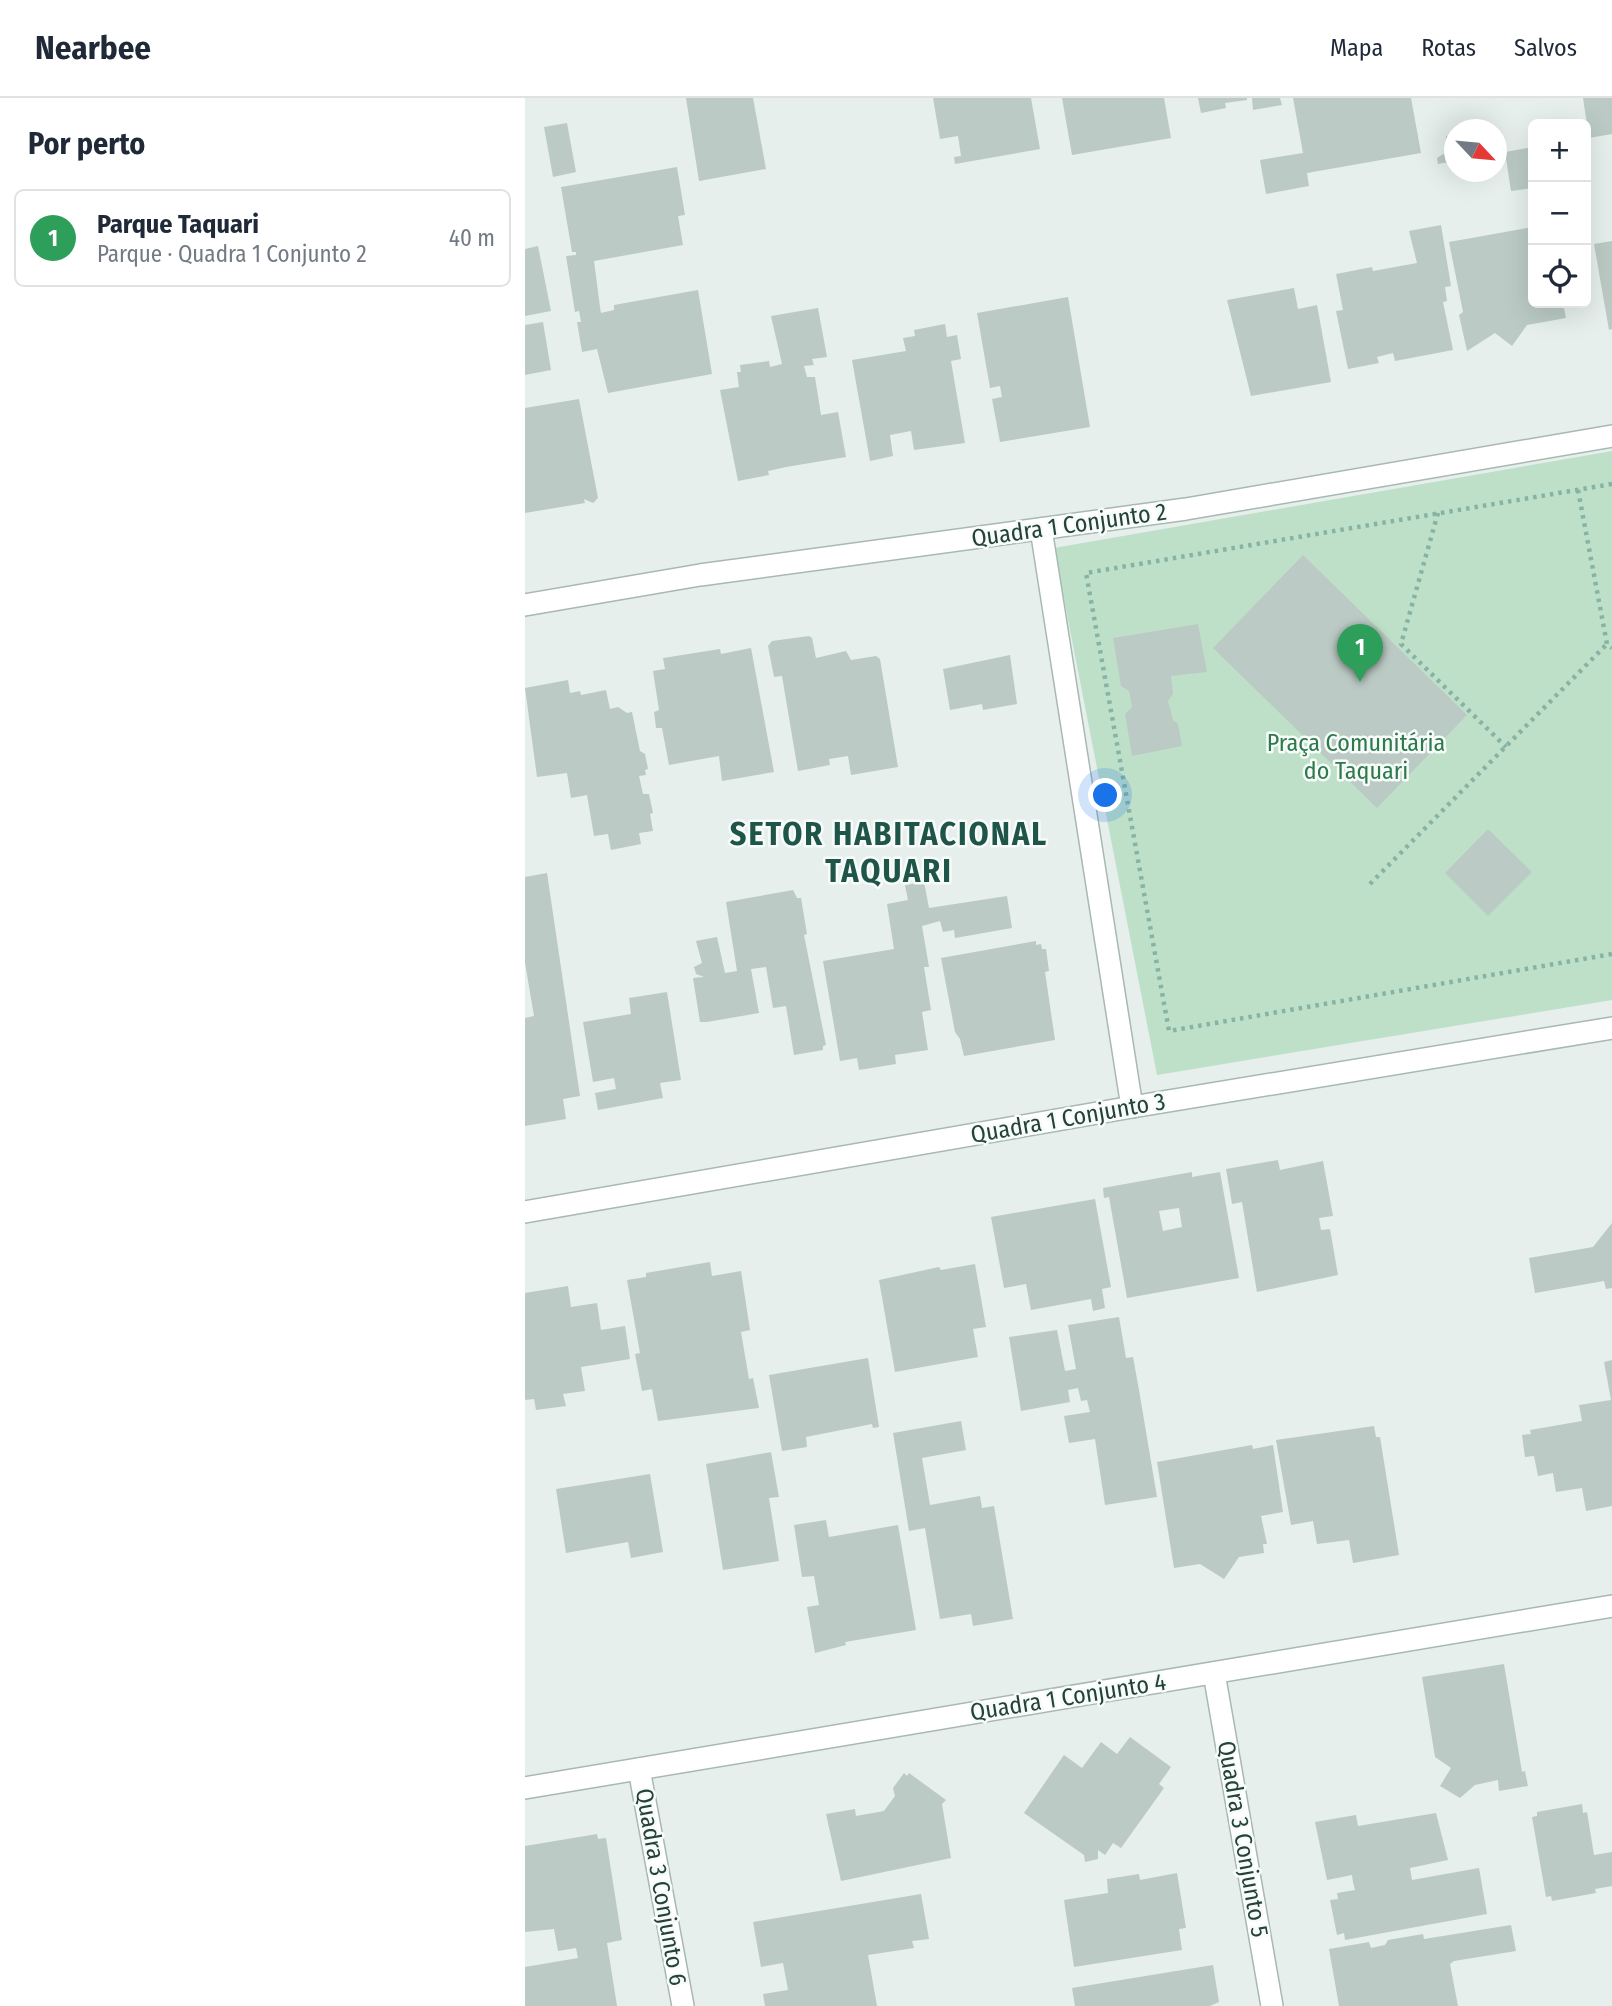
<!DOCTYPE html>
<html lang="pt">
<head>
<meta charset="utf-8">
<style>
	:root { --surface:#fff; --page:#f2f2f3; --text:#1f2937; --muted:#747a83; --line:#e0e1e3; --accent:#2563eb }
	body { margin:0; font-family:"Fira Sans Condensed",sans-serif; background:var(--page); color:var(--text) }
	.controls { position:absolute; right:21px; top:21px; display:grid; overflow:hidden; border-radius:10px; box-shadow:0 7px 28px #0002 }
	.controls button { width:63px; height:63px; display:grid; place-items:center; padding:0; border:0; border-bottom:2px solid var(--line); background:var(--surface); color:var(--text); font:35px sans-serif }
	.compass { position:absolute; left:919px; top:21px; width:63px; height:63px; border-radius:50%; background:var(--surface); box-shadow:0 7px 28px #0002; rotate:116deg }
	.you { position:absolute; left:581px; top:698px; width:24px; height:24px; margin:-18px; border:5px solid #fff; border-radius:50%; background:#1a73e8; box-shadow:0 0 0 10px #1a73e833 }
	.badge { display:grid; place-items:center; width:46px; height:46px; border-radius:50%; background:var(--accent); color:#fff; font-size:23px; font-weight:700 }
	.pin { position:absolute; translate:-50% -58px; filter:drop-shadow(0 2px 4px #0008) }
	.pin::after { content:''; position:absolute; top:37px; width:24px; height:21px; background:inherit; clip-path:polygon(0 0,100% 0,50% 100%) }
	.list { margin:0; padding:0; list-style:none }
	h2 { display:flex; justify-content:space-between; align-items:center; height:91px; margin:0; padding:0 28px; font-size:30px }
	h2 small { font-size:23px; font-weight:400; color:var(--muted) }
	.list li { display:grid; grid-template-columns:46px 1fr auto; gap:21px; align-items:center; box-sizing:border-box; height:98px; margin:0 14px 14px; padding:0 14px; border:2px solid var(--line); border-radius:10px }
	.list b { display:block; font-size:26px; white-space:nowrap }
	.list p { margin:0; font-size:23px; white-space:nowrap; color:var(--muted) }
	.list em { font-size:23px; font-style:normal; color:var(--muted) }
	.icon { flex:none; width:38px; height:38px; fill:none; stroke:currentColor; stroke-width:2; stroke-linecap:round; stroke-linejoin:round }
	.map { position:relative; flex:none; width:1087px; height:1908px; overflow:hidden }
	header { display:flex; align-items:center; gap:42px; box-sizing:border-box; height:98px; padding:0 35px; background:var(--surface); border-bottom:2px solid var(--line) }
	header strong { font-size:33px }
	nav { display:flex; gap:38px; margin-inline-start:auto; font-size:24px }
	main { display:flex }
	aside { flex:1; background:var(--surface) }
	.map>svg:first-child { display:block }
	.green { fill:#bfe0c8 }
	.building { fill:#bbcac4; fill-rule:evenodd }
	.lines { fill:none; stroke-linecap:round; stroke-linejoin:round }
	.street-casing { stroke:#a8b8b2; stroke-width:24 }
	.path { stroke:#86b3a5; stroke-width:4.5; stroke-dasharray:3.5 5; stroke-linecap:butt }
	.street { stroke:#fff; stroke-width:21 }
	.labels { text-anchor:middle; stroke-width:5; stroke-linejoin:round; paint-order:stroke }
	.street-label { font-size:24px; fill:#24423a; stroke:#f7fbf9 }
	.park-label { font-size:24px; fill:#2d7a4b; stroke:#f7fbf9 }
	.district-label { font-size:32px; font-weight:bold; letter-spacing:2px; fill:#1f5548; stroke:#f7fbf9 }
</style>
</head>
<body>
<header>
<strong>Nearbee</strong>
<nav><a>Mapa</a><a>Rotas</a><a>Salvos</a></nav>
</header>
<main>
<aside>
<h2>Por perto<small></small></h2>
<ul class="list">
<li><span class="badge" style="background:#2e9e5b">1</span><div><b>Parque Taquari</b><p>Parque · Quadra 1 Conjunto 2</p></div><em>40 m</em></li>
</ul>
</aside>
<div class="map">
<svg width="1087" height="1908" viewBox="0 0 1087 1908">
	<rect width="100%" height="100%" fill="#e6efeb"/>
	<!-- green -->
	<path class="green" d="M 1087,353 L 1087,902 L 632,977 L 529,450 Z"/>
	<!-- building -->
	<g class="building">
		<path d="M 161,0 L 228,0 L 241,71 L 174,83 Z"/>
		<path d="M 408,0 L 506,0 L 515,51 L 430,66 L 429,59 L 436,58 L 433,38 L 415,41 Z"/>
		<path d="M 537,0 L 639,0 L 646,40 L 547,57 Z"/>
		<path d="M 673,0 L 722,0 L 722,2 L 700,5 L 701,10 L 676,15 Z"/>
		<path d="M 727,0 L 755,0 L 757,7 L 728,12 Z"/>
		<path d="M 768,0 L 886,0 L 896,55 L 782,75 L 784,88 L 741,96 L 735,62 L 778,55 Z"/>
		<path d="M 1058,0 L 1087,0 L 1087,36 L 1064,40 Z"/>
		<path d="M 42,25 L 51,74 L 28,79 L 19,29 Z"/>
		<path d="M 930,37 L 930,63 L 913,66 L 912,60 L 923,53 L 921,38 Z"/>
		<path d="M 1008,49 L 1008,90 L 986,93 L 980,54 Z"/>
		<path d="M 152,69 L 160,117 L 153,118 L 158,147 L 69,163 L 75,209 L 76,215 L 89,212 L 89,207 L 173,192 L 187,276 L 83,295 L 72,251 L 57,254 L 52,224 L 56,224 L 54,213 L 50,214 L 41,158 L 51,157 L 51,154 L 47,154 L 36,89 Z"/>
		<path d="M 916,127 L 926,188 L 920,189 L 922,203 L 918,204 L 928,252 L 870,263 L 868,255 L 852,259 L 854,265 L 823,271 L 811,213 L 818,212 L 811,176 L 847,169 L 848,173 L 892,165 L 884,133 Z"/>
		<path d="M 1008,129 L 1008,205 L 1038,205 L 1041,220 L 1002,227 L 987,248 L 970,235 L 942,253 L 934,217 L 938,214 L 924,144 Z"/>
		<path d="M 1087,143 L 1087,231 L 1084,232 L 1069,146 Z"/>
		<path d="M 13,148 L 26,213 L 0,218 L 0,151 Z"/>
		<path d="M 769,190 L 773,211 L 792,207 L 806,284 L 726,298 L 702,202 Z"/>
		<path d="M 543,199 L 565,329 L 475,344 L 467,301 L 477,299 L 475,288 L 465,290 L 452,215 Z"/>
		<path d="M 293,210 L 302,259 L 287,261 L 289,267 L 279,268 L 282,279 L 290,279 L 296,317 L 313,314 L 321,359 L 261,369 L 243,373 L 244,377 L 213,383 L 195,292 L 214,289 L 212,274 L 216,274 L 215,267 L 244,263 L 245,269 L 257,266 L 246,218 Z"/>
		<path d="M 18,224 L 26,272 L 0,277 L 0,227 Z"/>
		<path d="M 420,226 L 422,239 L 432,237 L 436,261 L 426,263 L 440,345 L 389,352 L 386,333 L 365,337 L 368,358 L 345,363 L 327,262 L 381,253 L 378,240 L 390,238 L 389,232 Z"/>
		<path d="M 54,301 L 73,400 L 68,405 L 59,401 L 60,405 L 0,415 L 0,310 Z"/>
		<path d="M 778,457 L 942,617 L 852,710 L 688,550 Z"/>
		<path d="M 673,526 L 682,574 L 646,578 L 648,596 L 643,603 L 648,622 L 653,626 L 657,648 L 607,658 L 600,616 L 607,609 L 604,593 L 596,588 L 588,540 Z"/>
		<path d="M 284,538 L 287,540 L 291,560 L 321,553 L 326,562 L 351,558 L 355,561 L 373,669 L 326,677 L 323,658 L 304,661 L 305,667 L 273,673 L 257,578 L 249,579 L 243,548 L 247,543 Z"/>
		<path d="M 226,550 L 249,674 L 197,683 L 194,658 L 144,667 L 137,630 L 131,630 L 129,614 L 134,612 L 128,573 L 140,571 L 138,560 L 195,551 L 196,556 Z"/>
		<path d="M 485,557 L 492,606 L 458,612 L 457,606 L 425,612 L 418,571 Z"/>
		<path d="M 43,582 L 45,595 L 55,593 L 56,597 L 81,592 L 85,611 L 93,609 L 102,615 L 107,614 L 115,653 L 120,656 L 123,671 L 120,672 L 121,677 L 114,678 L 118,696 L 124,696 L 128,715 L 125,716 L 128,733 L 114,735 L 116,746 L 86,752 L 83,736 L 69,738 L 62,697 L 46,700 L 42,675 L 12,679 L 0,590 Z"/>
		<path d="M 963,731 L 1007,774 L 963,818 L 920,775 Z"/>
		<path d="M 22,775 L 55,998 L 38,1001 L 41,1021 L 0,1028 L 0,920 L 9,918 L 0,865 L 0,779 Z"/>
		<path d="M 399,784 L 404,810 L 482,798 L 487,830 L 430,840 L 429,832 L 418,834 L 415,823 L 397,828 L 404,869 L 399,869 L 406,912 L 397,914 L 403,952 L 370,957 L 371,966 L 334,972 L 332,960 L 315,963 L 298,863 L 369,851 L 362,806 L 383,802 L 380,787 Z"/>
		<path d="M 268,792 L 272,800 L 276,800 L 282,836 L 279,837 L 301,947 L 298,948 L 298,952 L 269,957 L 261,908 L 248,910 L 241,869 L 226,871 L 234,915 L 182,924 L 175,924 L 168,880 L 179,879 L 171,876 L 169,869 L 177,865 L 171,843 L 192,839 L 200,875 L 212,873 L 201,804 Z"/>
		<path d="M 511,843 L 511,847 L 516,846 L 517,851 L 521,851 L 524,873 L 520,874 L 530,942 L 439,958 L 435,941 L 430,934 L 416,860 Z"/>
		<path d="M 142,894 L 156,982 L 135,985 L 138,1000 L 73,1012 L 70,995 L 91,991 L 89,980 L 68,984 L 58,924 L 106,916 L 104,900 Z"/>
		<path d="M 753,1062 L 755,1072 L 798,1063 L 808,1118 L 794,1120 L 796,1132 L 805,1131 L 813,1177 L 732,1194 L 717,1104 L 707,1106 L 701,1071 Z"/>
		<path d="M 667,1074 L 667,1079 L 695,1074 L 714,1180 L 602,1200 L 584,1099 L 579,1100 L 578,1090 ZM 654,1110 L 657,1129 L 638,1133 L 634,1113 Z"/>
		<path d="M 570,1101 L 586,1189 L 577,1191 L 580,1210 L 568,1213 L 566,1201 L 506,1212 L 501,1186 L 479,1190 L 466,1119 Z"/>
		<path d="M 1087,1125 L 1087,1190 L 1081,1191 L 1079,1183 L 1010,1195 L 1004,1160 L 1068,1149 Z"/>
		<path d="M 185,1164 L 187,1178 L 216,1173 L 225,1232 L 216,1234 L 224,1281 L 228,1280 L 234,1310 L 133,1323 L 127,1291 L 117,1293 L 110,1256 L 115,1255 L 102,1182 L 121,1179 L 121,1175 Z"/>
		<path d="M 450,1166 L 461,1229 L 448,1231 L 453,1259 L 370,1274 L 354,1182 L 414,1169 L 416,1172 Z"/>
		<path d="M 43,1188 L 46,1209 L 72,1205 L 76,1232 L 100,1228 L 105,1261 L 56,1269 L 60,1293 L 38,1296 L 41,1308 L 11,1312 L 9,1301 L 0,1302 L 0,1195 Z"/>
		<path d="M 594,1219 L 601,1260 L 608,1259 L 614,1292 L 632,1399 L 580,1407 L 570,1341 L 544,1345 L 539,1318 L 565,1314 L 562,1302 L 556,1303 L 553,1290 L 543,1292 L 545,1304 L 496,1313 L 484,1239 L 532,1232 L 540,1273 L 551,1271 L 543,1227 Z"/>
		<path d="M 343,1260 L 354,1329 L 348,1330 L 347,1326 L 281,1339 L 282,1349 L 257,1353 L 244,1277 Z"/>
		<path d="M 1087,1262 L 1087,1408 L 1061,1413 L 1057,1390 L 1031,1394 L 1028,1375 L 1013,1378 L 1009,1358 L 1000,1359 L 997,1337 L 1006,1336 L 1005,1332 L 1057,1323 L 1054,1307 L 1086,1302 L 1079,1264 Z"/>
		<path d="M 436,1323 L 441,1352 L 397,1360 L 405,1407 L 455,1398 L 457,1410 L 469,1408 L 488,1521 L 448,1528 L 446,1516 L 415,1521 L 400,1430 L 384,1433 L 368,1335 Z"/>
		<path d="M 849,1328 L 851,1339 L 855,1339 L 874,1457 L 828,1465 L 824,1442 L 792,1446 L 788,1423 L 766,1427 L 751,1342 Z"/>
		<path d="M 727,1347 L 728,1351 L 748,1347 L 758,1414 L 736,1418 L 742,1446 L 738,1446 L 739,1455 L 714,1459 L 699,1481 L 675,1466 L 649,1470 L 632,1364 Z"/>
		<path d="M 246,1354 L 254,1399 L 244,1400 L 254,1463 L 198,1472 L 181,1366 Z"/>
		<path d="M 125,1376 L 138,1454 L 106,1460 L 103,1444 L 41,1455 L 31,1391 Z"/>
		<path d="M 301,1422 L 304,1439 L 373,1427 L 391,1532 L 320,1544 L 321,1547 L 290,1555 L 282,1509 L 294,1507 L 289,1478 L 277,1479 L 269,1427 Z"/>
		<path d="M 979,1566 L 997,1674 L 1000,1673 L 1003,1688 L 974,1693 L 973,1682 L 950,1687 L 935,1700 L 915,1688 L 926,1670 L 910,1659 L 897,1579 Z"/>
		<path d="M 605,1639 L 646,1669 L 634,1686 L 639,1690 L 596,1750 L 588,1745 L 580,1757 L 573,1752 L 573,1761 L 560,1764 L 559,1757 L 499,1715 L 539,1657 L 557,1670 L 576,1644 L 592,1656 Z"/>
		<path d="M 379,1675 L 382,1678 L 384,1675 L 421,1702 L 417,1706 L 426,1760 L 316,1783 L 301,1716 L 330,1711 L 331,1718 L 359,1713 L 370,1698 L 368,1690 Z"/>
		<path d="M 1057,1706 L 1058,1715 L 1062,1714 L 1069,1757 L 1087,1754 L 1087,1788 L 1070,1791 L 1071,1795 L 1027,1803 L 1026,1798 L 1021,1799 L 1007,1719 L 1012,1718 L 1012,1714 Z"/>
		<path d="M 911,1715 L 923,1762 L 885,1770 L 887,1782 L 954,1770 L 962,1816 L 820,1842 L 819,1835 L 812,1837 L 805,1802 L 813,1801 L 812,1795 L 830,1792 L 828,1784 L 827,1777 L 802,1782 L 790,1724 L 831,1717 L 833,1728 Z"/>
		<path d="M 72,1736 L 73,1741 L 81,1740 L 97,1842 L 82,1845 L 92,1908 L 0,1908 L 0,1869 L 53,1860 L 51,1850 L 33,1853 L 29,1831 L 0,1834 L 0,1748 Z"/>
		<path d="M 652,1775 L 661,1830 L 654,1831 L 657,1852 L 549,1869 L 539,1802 L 583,1795 L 582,1781 L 614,1776 L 615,1782 Z"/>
		<path d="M 396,1796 L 404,1841 L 387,1843 L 389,1850 L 343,1857 L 352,1908 L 240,1908 L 238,1896 L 263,1892 L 258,1865 L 236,1869 L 228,1824 Z"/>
		<path d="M 986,1827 L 991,1853 L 929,1863 L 925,1866 L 933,1908 L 814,1908 L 804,1851 L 844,1844 L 846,1850 L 860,1847 L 863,1842 L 898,1836 L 899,1841 Z"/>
		<path d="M 688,1867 L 694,1904 L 685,1908 L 550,1908 L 547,1890 Z"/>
	</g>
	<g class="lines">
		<defs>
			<g id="street">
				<path d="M 516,431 L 607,1009"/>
				<path d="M 0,507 L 175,477 L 661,411 L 1087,338"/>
				<path d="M 0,1114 L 607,1009 L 1087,930"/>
				<path d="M 689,1575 L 747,1908"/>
				<path d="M 114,1671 L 158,1908"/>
				<path d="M 0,1690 L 1087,1508"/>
			</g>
		</defs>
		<!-- street casing -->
		<use href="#street" class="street-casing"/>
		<!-- path -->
		<g class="path">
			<path d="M 1087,386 L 561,475 L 644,933 L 1087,856"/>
			<path d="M 1053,392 L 1082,546 L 1087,550"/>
			<path d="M 913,415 L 876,546 L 981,649"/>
			<path d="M 845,786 L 1082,546"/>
		</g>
		<!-- street -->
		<use href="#street" class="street"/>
	</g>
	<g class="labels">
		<!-- street labels -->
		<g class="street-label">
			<text transform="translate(544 427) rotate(-8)" y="8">Quadra 1 Conjunto 2</text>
			<text transform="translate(543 1020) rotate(-10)" y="8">Quadra 1 Conjunto 3</text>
			<text transform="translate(543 1599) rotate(-9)" y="8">Quadra 1 Conjunto 4</text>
			<text transform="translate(718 1741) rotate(80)" y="8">Quadra 3 Conjunto 5</text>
			<text transform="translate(136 1789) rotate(80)" y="8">Quadra 3 Conjunto 6</text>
		</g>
		<!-- park labels -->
		<g class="park-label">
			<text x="831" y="653">Praça Comunitária<tspan x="831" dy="28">do Taquari</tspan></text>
		</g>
		<!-- district labels -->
		<g class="district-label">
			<text x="364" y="747">SETOR HABITACIONAL<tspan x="364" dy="37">TAQUARI</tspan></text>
		</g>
	</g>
</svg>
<div class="controls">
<button>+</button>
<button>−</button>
<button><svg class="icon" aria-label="locate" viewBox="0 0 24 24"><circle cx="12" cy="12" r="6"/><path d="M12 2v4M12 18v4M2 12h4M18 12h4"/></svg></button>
</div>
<svg class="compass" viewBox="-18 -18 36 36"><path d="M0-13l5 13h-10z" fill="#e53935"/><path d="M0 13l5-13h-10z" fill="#747a83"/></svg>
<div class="you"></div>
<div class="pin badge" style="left:835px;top:584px;background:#2e9e5b">1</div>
</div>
</main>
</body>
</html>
